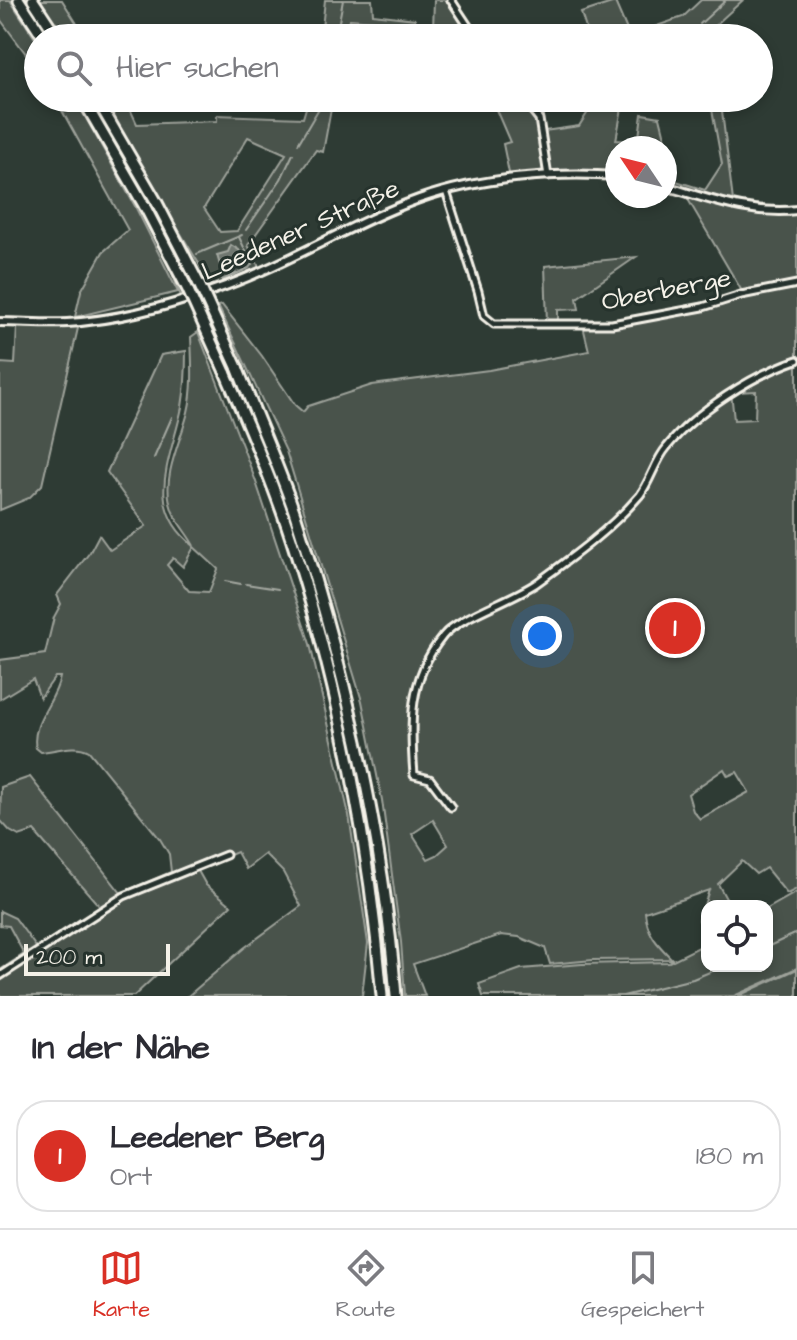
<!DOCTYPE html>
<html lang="de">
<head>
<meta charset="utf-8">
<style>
	:root { --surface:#fff; --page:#f7f7f7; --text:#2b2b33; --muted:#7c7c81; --line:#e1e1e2; --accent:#d93025 }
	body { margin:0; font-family:"Architects Daughter",sans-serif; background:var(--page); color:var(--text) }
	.controls { position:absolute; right:24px; bottom:24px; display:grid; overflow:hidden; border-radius:16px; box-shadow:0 4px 12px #0003 }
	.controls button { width:72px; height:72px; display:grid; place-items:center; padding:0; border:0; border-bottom:2px solid var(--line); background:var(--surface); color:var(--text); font:40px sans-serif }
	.compass { position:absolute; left:605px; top:136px; width:72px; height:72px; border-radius:50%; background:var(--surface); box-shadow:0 4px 12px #0003; rotate:305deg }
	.scale { position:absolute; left:24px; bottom:20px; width:146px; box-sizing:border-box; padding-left:8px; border:4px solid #f4f1e8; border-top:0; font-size:22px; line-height:28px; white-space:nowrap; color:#f4f1e8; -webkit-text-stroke:6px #26332d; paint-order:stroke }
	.you { position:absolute; left:542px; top:636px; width:28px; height:28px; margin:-20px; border:6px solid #fff; border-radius:50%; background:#1a73e8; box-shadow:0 0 0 12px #1a73e833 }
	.badge { display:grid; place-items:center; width:52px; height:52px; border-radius:50%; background:var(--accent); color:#fff; font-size:26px; font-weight:700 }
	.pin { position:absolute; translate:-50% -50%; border:4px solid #fff; box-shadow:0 2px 8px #0006 }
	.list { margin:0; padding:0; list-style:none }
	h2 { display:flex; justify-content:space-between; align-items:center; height:104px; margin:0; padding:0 32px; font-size:34px }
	h2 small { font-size:26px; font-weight:400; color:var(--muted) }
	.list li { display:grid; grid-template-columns:52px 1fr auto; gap:24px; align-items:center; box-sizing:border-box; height:112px; margin:0 16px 16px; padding:0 16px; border:2px solid var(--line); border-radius:32px }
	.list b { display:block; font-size:30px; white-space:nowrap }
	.list p { margin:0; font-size:26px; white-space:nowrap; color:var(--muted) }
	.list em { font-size:26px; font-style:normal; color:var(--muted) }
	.icon { flex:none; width:44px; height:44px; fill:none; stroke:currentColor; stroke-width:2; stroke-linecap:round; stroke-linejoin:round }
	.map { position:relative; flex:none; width:797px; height:996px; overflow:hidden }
	.search { position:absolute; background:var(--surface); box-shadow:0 4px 12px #0003; left:24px; right:24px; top:24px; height:88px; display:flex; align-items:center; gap:20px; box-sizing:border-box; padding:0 28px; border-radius:44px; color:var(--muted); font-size:30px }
	.sheet { height:232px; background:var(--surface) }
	nav { display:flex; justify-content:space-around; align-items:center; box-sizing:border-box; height:112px; border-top:2px solid var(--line); background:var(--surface); font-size:22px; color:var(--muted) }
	nav a { display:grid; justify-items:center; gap:4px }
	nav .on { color:var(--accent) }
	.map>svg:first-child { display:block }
	.green { fill:#48524c; stroke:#9ea29a; stroke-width:2; fill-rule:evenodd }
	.water { fill:#6f7770; stroke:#a4a8a0; stroke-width:2 }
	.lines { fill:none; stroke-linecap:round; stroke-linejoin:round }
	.stream { stroke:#a4a8a0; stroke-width:2 }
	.minor-casing { stroke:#f4f1e8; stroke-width:11 }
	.tertiary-casing { stroke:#f4f1e8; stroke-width:12 }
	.motorway-casing { stroke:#f4f1e8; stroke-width:15 }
	.minor { stroke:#26332d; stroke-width:5 }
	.tertiary { stroke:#26332d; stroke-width:6 }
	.motorway { stroke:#26332d; stroke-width:9 }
	.motorway-bridge-casing { stroke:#f4f1e8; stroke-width:15; stroke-linecap:butt }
	.motorway-bridge { stroke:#26332d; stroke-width:9 }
	.labels { text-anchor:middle; stroke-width:6; stroke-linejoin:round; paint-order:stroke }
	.street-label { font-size:26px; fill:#f4f1e8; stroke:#26332d }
</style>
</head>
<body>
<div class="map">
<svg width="797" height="996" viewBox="0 0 797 996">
	<rect width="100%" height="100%" fill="#2e3b34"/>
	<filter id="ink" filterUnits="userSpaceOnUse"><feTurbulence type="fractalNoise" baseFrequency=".0125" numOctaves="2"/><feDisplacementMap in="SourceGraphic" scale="16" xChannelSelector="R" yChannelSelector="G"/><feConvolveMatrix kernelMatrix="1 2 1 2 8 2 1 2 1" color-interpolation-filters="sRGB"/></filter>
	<g filter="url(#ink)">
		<!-- green -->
		<g class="green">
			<path d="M 0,0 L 10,0 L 38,43 L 38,70 L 0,19 Z"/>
			<path d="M 39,0 L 62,0 L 86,38 L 62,38 Z"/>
			<path d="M 325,0 L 372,0 L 373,14 L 415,19 L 417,32 L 433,30 L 434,0 L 449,0 L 474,38 L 407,38 L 403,23 L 350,19 L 345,38 L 321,38 Z"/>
			<path d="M 701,0 L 743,0 L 710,30 L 712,38 L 589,38 L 581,13 L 615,2 L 627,30 L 634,34 L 683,17 Z"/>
			<path d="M 55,98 L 74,98 L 82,111 L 135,206 L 178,292 L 75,317 L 81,291 L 103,252 L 128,230 Z"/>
			<path d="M 99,98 L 125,98 L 137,124 L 217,121 L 217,115 L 303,118 L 309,98 L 333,98 L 323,152 L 316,150 L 248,245 L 259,267 L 213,287 ZM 248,137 L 286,154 L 237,231 L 220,232 L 204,208 Z"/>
			<path d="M 491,98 L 519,98 C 543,123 540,139 545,172 L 510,178 L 503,144 L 510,142 Z"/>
			<path d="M 597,98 L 656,98 L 657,102 L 623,103 L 616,140 L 627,141 L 626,148 L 617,148 L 617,172 L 551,173 L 544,131 L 579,126 Z"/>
			<path d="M 721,103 L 733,201 L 730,203 L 666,184 L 665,148 L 659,148 L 657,141 L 639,137 L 642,114 L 660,117 L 676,181 L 705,190 L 722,164 L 711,104 Z"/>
			<path d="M 686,196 C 722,209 757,217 797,214 L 797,889 L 787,894 L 766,868 L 756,874 L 742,861 L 718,884 L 730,906 L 707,906 L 707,933 L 699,920 L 709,890 L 645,912 C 647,934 657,944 672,959 L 593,960 L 550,964 L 545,948 L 519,937 L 501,935 L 413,964 L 425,996 L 405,996 L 401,942 L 382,800 L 362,701 L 286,451 L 218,306 L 222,305 L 262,356 L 295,405 L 303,412 L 308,406 L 372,385 L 489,370 L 589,351 L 583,326 L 617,326 L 758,294 L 743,293 ZM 772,366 L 772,370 L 736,392 L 756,391 L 755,419 L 734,420 L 731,391 L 744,380 ZM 724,769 L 728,776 L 737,772 L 749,792 L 700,819 L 693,811 L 688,794 ZM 433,820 L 448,845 L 437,855 L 428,859 L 412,834 Z"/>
			<path d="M 636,257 L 577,298 L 579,309 L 558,310 L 558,322 L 547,322 L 545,266 Z"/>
			<path d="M 75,325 L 78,328 L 42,485 L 29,498 L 0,510 L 0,363 L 15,364 L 17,327 Z"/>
			<path d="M 198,332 L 255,479 L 310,644 L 349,815 L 368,943 L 362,996 L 188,996 L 244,948 L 301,906 L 283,872 L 265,854 L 246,869 L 237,852 L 197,869 L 206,885 L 231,905 L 134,996 L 0,996 L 0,970 L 24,954 L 9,926 L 0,925 L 0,911 L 15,918 L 36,947 L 101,908 L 34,831 L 19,836 L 10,831 L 0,820 L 1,787 L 30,777 L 121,893 L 171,872 L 169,854 L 160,839 L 89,751 C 75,743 55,751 41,752 L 36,748 C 30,724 56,701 60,677 L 55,677 L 40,698 L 33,679 L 0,699 L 0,660 L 45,654 L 54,617 L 61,604 L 57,595 L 90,552 L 99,535 L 110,550 L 146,526 L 107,472 L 161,355 L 186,351 C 186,370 185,389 182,407 C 172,458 142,506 194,546 C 187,532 174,521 170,503 C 163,473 181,441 188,412 C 194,388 192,362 191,337 ZM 194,547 L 218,569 L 209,592 L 189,591 L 167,565 L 173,558 L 183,567 Z"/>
			<path d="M 797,892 L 797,968 L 734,996 L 483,996 L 479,984 L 521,969 L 582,964 L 669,962 L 707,943 L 707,966 L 767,966 L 767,909 Z"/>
			<path d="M 797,969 L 797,996 L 738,996 Z"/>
		</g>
		<!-- water -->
		<path class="water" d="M 231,245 L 239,250 L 244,263 L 231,271 L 222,272 L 217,255 L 228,252 Z"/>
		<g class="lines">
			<!-- stream -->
			<g class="stream">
				<path d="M 700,24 L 726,0"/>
				<path d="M 336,38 L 343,0"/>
				<path d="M 669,38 L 694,27"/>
				<path d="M 298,144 L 325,98"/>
				<path d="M 246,230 L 281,179 L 293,154"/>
				<path d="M 197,254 L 242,235"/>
				<path d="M 171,270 L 180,294"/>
				<path d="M 222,280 L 249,268 L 252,264 L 239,237"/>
				<path d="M 154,458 L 172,417"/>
				<path d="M 225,581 L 241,584"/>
				<path d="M 246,584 L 278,589"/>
				<path d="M 767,947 L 797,933"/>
				<path d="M 623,996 L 693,979 L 724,966"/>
			</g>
			<defs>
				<g id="minor">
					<path d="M 451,0 L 476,38"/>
					<path d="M 522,98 L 539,119 L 548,176"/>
					<path d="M 446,191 L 478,291 L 484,316 L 494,324 L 612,324 L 703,307 L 741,295 L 797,284"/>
					<path d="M 451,807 L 430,779 L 414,775 C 410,724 408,679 443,636 C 459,616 515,599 538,582 C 574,556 611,529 640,495 C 651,480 655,461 667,447 C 696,411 753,375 797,360"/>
					<path d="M 0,976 L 124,896 L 226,855"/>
				</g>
				<g id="tertiary">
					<path d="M 665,186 C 710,199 750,215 797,210"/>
					<path d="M 0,322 C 22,322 45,324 67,323 C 117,320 167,307 214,290 C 285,266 349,224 419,199 C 478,178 556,171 617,176"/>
				</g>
				<g id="motorway">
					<path d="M 19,0 L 44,38"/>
					<path d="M 33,0 L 58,38"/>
					<path d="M 82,98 L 145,207"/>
					<path d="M 96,98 L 156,201 L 199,284"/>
					<path d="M 237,367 C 256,416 278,464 295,514 C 345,670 383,832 396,996"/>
					<path d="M 225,372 C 251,432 277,492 296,554 C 340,693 370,850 382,996"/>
				</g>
			</defs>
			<!-- minor casing -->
			<use href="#minor" class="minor-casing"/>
			<!-- tertiary casing -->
			<use href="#tertiary" class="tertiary-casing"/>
			<!-- motorway casing -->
			<use href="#motorway" class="motorway-casing"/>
			<!-- minor -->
			<use href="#minor" class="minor"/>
			<!-- tertiary -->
			<use href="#tertiary" class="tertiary"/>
			<!-- motorway -->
			<use href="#motorway" class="motorway"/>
			<defs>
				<g id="motorway-bridge">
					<path d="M 145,207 L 187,288 L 225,372"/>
					<path d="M 199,284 L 237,367"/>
				</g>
			</defs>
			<!-- motorway-bridge casing -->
			<use href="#motorway-bridge" class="motorway-bridge-casing"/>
			<!-- motorway-bridge -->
			<use href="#motorway-bridge" class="motorway-bridge"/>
		</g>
	</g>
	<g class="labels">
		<!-- street labels -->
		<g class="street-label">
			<text transform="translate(300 229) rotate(-24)" y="9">Leedener Straße</text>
			<text transform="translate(666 289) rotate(-11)" y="9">Oberberge</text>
		</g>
	</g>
</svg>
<div class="controls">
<button><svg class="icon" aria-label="locate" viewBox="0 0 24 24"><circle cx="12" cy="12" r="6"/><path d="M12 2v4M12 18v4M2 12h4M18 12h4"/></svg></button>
</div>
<svg class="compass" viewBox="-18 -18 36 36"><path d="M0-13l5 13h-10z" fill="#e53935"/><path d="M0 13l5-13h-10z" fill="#7c7c81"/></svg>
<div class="scale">200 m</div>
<div class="you"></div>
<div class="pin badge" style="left:675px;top:628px">1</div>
<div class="search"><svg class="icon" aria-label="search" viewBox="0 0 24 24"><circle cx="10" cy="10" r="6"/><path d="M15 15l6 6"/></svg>Hier suchen</div>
</div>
<section class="sheet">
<h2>In der Nähe<small></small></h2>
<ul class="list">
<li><span class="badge">1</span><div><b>Leedener Berg</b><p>Ort</p></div><em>180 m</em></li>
</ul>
</section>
<nav>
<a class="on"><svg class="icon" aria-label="map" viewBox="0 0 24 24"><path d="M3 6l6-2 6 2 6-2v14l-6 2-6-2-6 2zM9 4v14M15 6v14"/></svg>Karte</a>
<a><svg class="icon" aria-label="directions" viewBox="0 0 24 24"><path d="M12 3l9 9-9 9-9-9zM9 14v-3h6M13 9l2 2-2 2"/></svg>Route</a>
<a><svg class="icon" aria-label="saved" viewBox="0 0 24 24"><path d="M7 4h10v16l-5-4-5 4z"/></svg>Gespeichert</a>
</nav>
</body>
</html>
